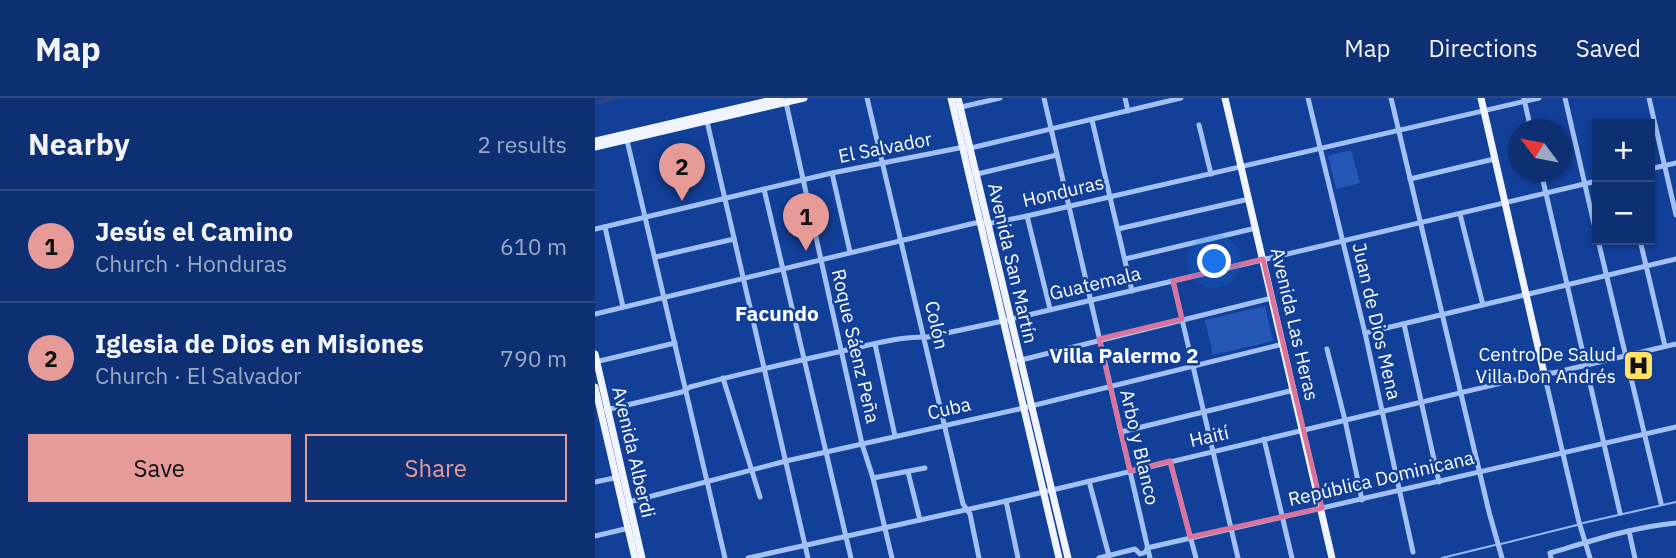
<!DOCTYPE html>
<html lang="en">
<head>
<meta charset="utf-8">
<style>
	:root { --surface:#0e2f72; --page:#173777; --text:#f1f3f6; --muted:#9ba9c4; --line:#2e4a84; --accent:#e69b98 }
	body { margin:0; font-family:"IBM Plex Sans",sans-serif; background:var(--page); color:var(--text) }
	.controls { position:absolute; right:21px; top:21px; display:grid; overflow:hidden; border-radius:0px; box-shadow:0 2px 5px #0004 }
	.controls button { width:63px; height:63px; display:grid; place-items:center; padding:0; border:0; border-bottom:2px solid var(--line); background:var(--surface); color:var(--text); font:35px sans-serif }
	.compass { position:absolute; left:913px; top:21px; width:63px; height:63px; border-radius:50%; background:var(--surface); box-shadow:0 2px 5px #0004; rotate:302deg }
	.you { position:absolute; left:620px; top:164px; width:24px; height:24px; margin:-18px; border:5px solid #fff; border-radius:50%; background:#1a73e8; box-shadow:0 0 0 10px #1a73e833 }
	.badge { display:grid; place-items:center; width:46px; height:46px; border-radius:50%; background:var(--accent); color:#111; font-size:23px; font-weight:700 }
	.pin { position:absolute; translate:-50% -58px; filter:drop-shadow(0 2px 4px #0008) }
	.pin::after { content:''; position:absolute; top:37px; width:24px; height:21px; background:inherit; clip-path:polygon(0 0,100% 0,50% 100%) }
	.list { margin:0; padding:0; list-style:none }
	h2 { display:flex; justify-content:space-between; align-items:center; height:91px; margin:0; padding:0 28px; font-size:30px }
	h2 small { font-size:23px; font-weight:400; color:var(--muted) }
	.list li { display:grid; grid-template-columns:46px 1fr auto; gap:21px; align-items:center; box-sizing:border-box; height:112px; padding:0 28px; border-top:2px solid var(--line) }
	.list b { display:block; font-size:26px; white-space:nowrap }
	.list p { margin:0; font-size:23px; white-space:nowrap; color:var(--muted) }
	.list em { font-size:23px; font-style:normal; color:var(--muted) }
	.actions { display:flex; gap:14px; padding:21px 28px }
	.actions a { flex:1; padding:16px 0; border:2px solid var(--accent); border-radius:0px; text-align:center; font-size:24px; color:var(--accent) }
	.actions .main { background:var(--accent); color:#111 }
	.map { position:relative; flex:none; width:1081px; height:460px; overflow:hidden }
	header { display:flex; align-items:center; gap:42px; box-sizing:border-box; height:98px; padding:0 35px; background:var(--surface); border-bottom:2px solid var(--line) }
	header strong { font-size:33px }
	nav { display:flex; gap:38px; margin-inline-start:auto; font-size:24px }
	main { display:flex }
	aside { flex:1; background:var(--surface) }
	.map>svg:first-child { display:block }
	.green { fill:#2558b6 }
	.lines { fill:none; stroke-linecap:round; stroke-linejoin:round }
	.stream { stroke:#95b9f7; stroke-width:2 }
	.canal { stroke:#254689; stroke-width:4.5 }
	.minor { stroke:#a3c0f3; stroke-width:5 }
	.major { stroke:#f0f4ff; stroke-width:7 }
	.marked { fill:none; stroke:#da749d; stroke-width:5; stroke-linejoin:round }
	.labels { text-anchor:middle; stroke-width:5; stroke-linejoin:round; paint-order:stroke }
	.street-label { font-size:19px; fill:#fff; stroke:#123f98 }
	.poi-label { font-size:19px; fill:#fff; stroke:#123f98; text-anchor:end }
	.neighbourhood-label { font-size:21px; font-weight:bold; fill:#fff; stroke:#123f98 }
</style>
</head>
<body>
<header>
<strong>Map</strong>
<nav><a>Map</a><a>Directions</a><a>Saved</a></nav>
</header>
<main>
<aside>
<h2>Nearby<small>2 results</small></h2>
<ul class="list">
<li><span class="badge">1</span><div><b>Jesús el Camino</b><p>Church · Honduras</p></div><em>610 m</em></li>
<li><span class="badge">2</span><div><b>Iglesia de Dios en Misiones</b><p>Church · El Salvador</p></div><em>790 m</em></li>
</ul>
<div class="actions"><a class="main">Save</a><a>Share</a></div>
</aside>
<div class="map">
<svg width="1081" height="460" viewBox="0 0 1081 460">
	<rect width="100%" height="100%" fill="#123f98"/>
	<!-- green -->
	<g class="green">
		<path d="M 756,52 L 765,85 L 741,91 L 733,58 Z"/>
		<path d="M 670,208 L 678,243 L 618,257 L 610,222 Z"/>
	</g>
	<g class="lines">
		<!-- stream -->
		<g class="stream">
			<path d="M 988,425 L 1081,404"/>
			<path d="M 906,446 L 982,427"/>
			<path d="M 847,460 L 900,447"/>
		</g>
		<!-- canal -->
		<path class="canal" d="M 0,5 L 20,0"/>
		<!-- minor -->
		<g class="minor">
			<path d="M 190,0 L 267,346 L 278,380 L 297,460"/>
			<path d="M 272,0 L 368,406 L 375,416 L 384,460"/>
			<path d="M 449,0 L 555,460"/>
			<path d="M 530,0 L 533,13"/>
			<path d="M 713,0 L 770,235 L 818,454"/>
			<path d="M 796,0 L 894,414 L 907,460"/>
			<path d="M 970,0 L 1002,139"/>
			<path d="M 1054,0 L 1081,117"/>
			<path d="M 929,1 L 936,32"/>
			<path d="M 362,10 L 405,0"/>
			<path d="M 111,19 L 213,460"/>
			<path d="M 497,22 L 537,193"/>
			<path d="M 604,27 L 616,76"/>
			<path d="M 31,38 L 130,460"/>
			<path d="M 1055,71 L 1081,65"/>
			<path d="M 946,74 L 1025,415"/>
			<path d="M 237,75 L 255,154"/>
			<path d="M 378,77 L 462,57"/>
			<path d="M 815,81 L 899,61"/>
			<path d="M 169,91 L 256,460"/>
			<path d="M 865,116 L 888,207"/>
			<path d="M 432,118 L 455,211"/>
			<path d="M 10,129 L 28,209"/>
			<path d="M 0,131 L 237,75 L 364,50 L 380,49 L 586,0"/>
			<path d="M 523,131 L 654,101"/>
			<path d="M 1003,142 L 1066,405"/>
			<path d="M 1045,142 L 1070,248"/>
			<path d="M 61,159 L 139,141"/>
			<path d="M 530,161 L 661,130"/>
			<path d="M 578,183 L 643,460"/>
			<path d="M 0,216 L 380,125 L 397,125 L 432,118 L 944,0"/>
			<path d="M 809,226 L 844,384"/>
			<path d="M 770,235 L 1081,161"/>
			<path d="M 280,246 L 300,338"/>
			<path d="M 732,251 L 750,322 L 767,402"/>
			<path d="M 422,263 L 677,200"/>
			<path d="M 0,264 L 80,245"/>
			<path d="M 949,275 L 984,424 L 995,460"/>
			<path d="M 128,280 L 165,399"/>
			<path d="M 11,312 L 87,294 L 95,289 C 144,276 193,265 243,254 C 272,248 303,238 333,239 L 408,223 L 1002,83"/>
			<path d="M 526,334 L 699,292"/>
			<path d="M 669,341 L 697,460"/>
			<path d="M 575,363 L 601,460"/>
			<path d="M 313,374 L 325,422"/>
			<path d="M 278,380 L 330,370"/>
			<path d="M 494,383 L 514,458"/>
			<path d="M 0,384 L 24,379"/>
			<path d="M 411,403 L 423,460"/>
			<path d="M 34,404 L 191,363 L 424,311 L 688,246"/>
			<path d="M 1034,433 L 1040,460"/>
			<path d="M 0,438 L 34,430"/>
			<path d="M 153,460 L 411,403 L 949,275 L 958,275 L 1081,246"/>
			<path d="M 504,460 L 540,451 L 545,456 L 551,454 L 552,450 L 1081,329"/>
			<path d="M 956,460 L 955,455 C 996,443 1038,429 1081,425"/>
		</g>
		<!-- major -->
		<g class="major">
			<path d="M 356,0 L 464,460"/>
			<path d="M 363,0 L 473,460"/>
			<path d="M 630,0 L 737,460"/>
			<path d="M 886,0 L 949,275"/>
			<path d="M 0,43 L 185,0"/>
			<path d="M 0,49 L 209,0"/>
			<path d="M 0,256 L 47,460"/>
			<path d="M 0,289 L 40,460"/>
		</g>
	</g>
	<!-- marked area -->
	<path class="marked" d="M 668,161 L 727,410 L 595,439 L 575,363 L 535,373 L 504,241 L 587,221 L 578,183 Z"/>
	<!-- icons -->
	<defs>
		<symbol id="hospital-square" viewBox="-11 -11 22 22"><rect x="-9" y="-9" width="18" height="18" rx="4" fill="#ffe266" stroke="#123f98"/><path d="M-5-5h3v3.5h4V-5h3V5h-3V1.5h-4V5h-3Z" fill="#111"/></symbol>
	</defs>
	<g fill-rule="evenodd">
		<use href="#hospital-square" x="1026" y="250" width="35" height="35"/>
	</g>
	<g class="labels">
		<!-- street labels -->
		<g class="street-label">
			<text transform="translate(290 49) rotate(-11)" y="7">El Salvador</text>
			<text transform="translate(468 93) rotate(-13)" y="7">Honduras</text>
			<text transform="translate(418 165) rotate(77)" y="7">Avenida San Martín</text>
			<text transform="translate(500 185) rotate(-13)" y="7">Guatemala</text>
			<text transform="translate(782 223) rotate(77)" y="7">Juan de Dios Mena</text>
			<text transform="translate(700 226) rotate(77)" y="7">Avenida Las Heras</text>
			<text transform="translate(342 227) rotate(77)" y="7">Colón</text>
			<text transform="translate(261 248) rotate(77)" y="7">Roque Sáenz Peña</text>
			<text transform="translate(354 310) rotate(-13)" y="7">Cuba</text>
			<text transform="translate(614 338) rotate(-13)" y="7">Haití</text>
			<text transform="translate(545 349) rotate(77)" y="7">Arbo y Blanco</text>
			<text transform="translate(39 354) rotate(77)" y="7">Avenida Alberdi</text>
			<text transform="translate(786 380) rotate(-13)" y="7">República Dominicana</text>
		</g>
		<!-- poi labels -->
		<g class="poi-label">
			<text x="1021" y="263">Centro De Salud<tspan x="1021" dy="22">Villa Don Andrés</tspan></text>
		</g>
		<!-- neighbourhood labels -->
		<g class="neighbourhood-label">
			<text x="182" y="223">Facundo</text>
			<text x="529" y="265">Villa Palermo 2</text>
		</g>
	</g>
</svg>
<div class="controls">
<button>+</button>
<button>−</button>
</div>
<svg class="compass" viewBox="-18 -18 36 36"><path d="M0-13l5 13h-10z" fill="#e53935"/><path d="M0 13l5-13h-10z" fill="#9ba9c4"/></svg>
<div class="you"></div>
<div class="pin badge" style="left:211px;top:153px">1</div>
<div class="pin badge" style="left:87px;top:103px">2</div>
</div>
</main>
</body>
</html>
